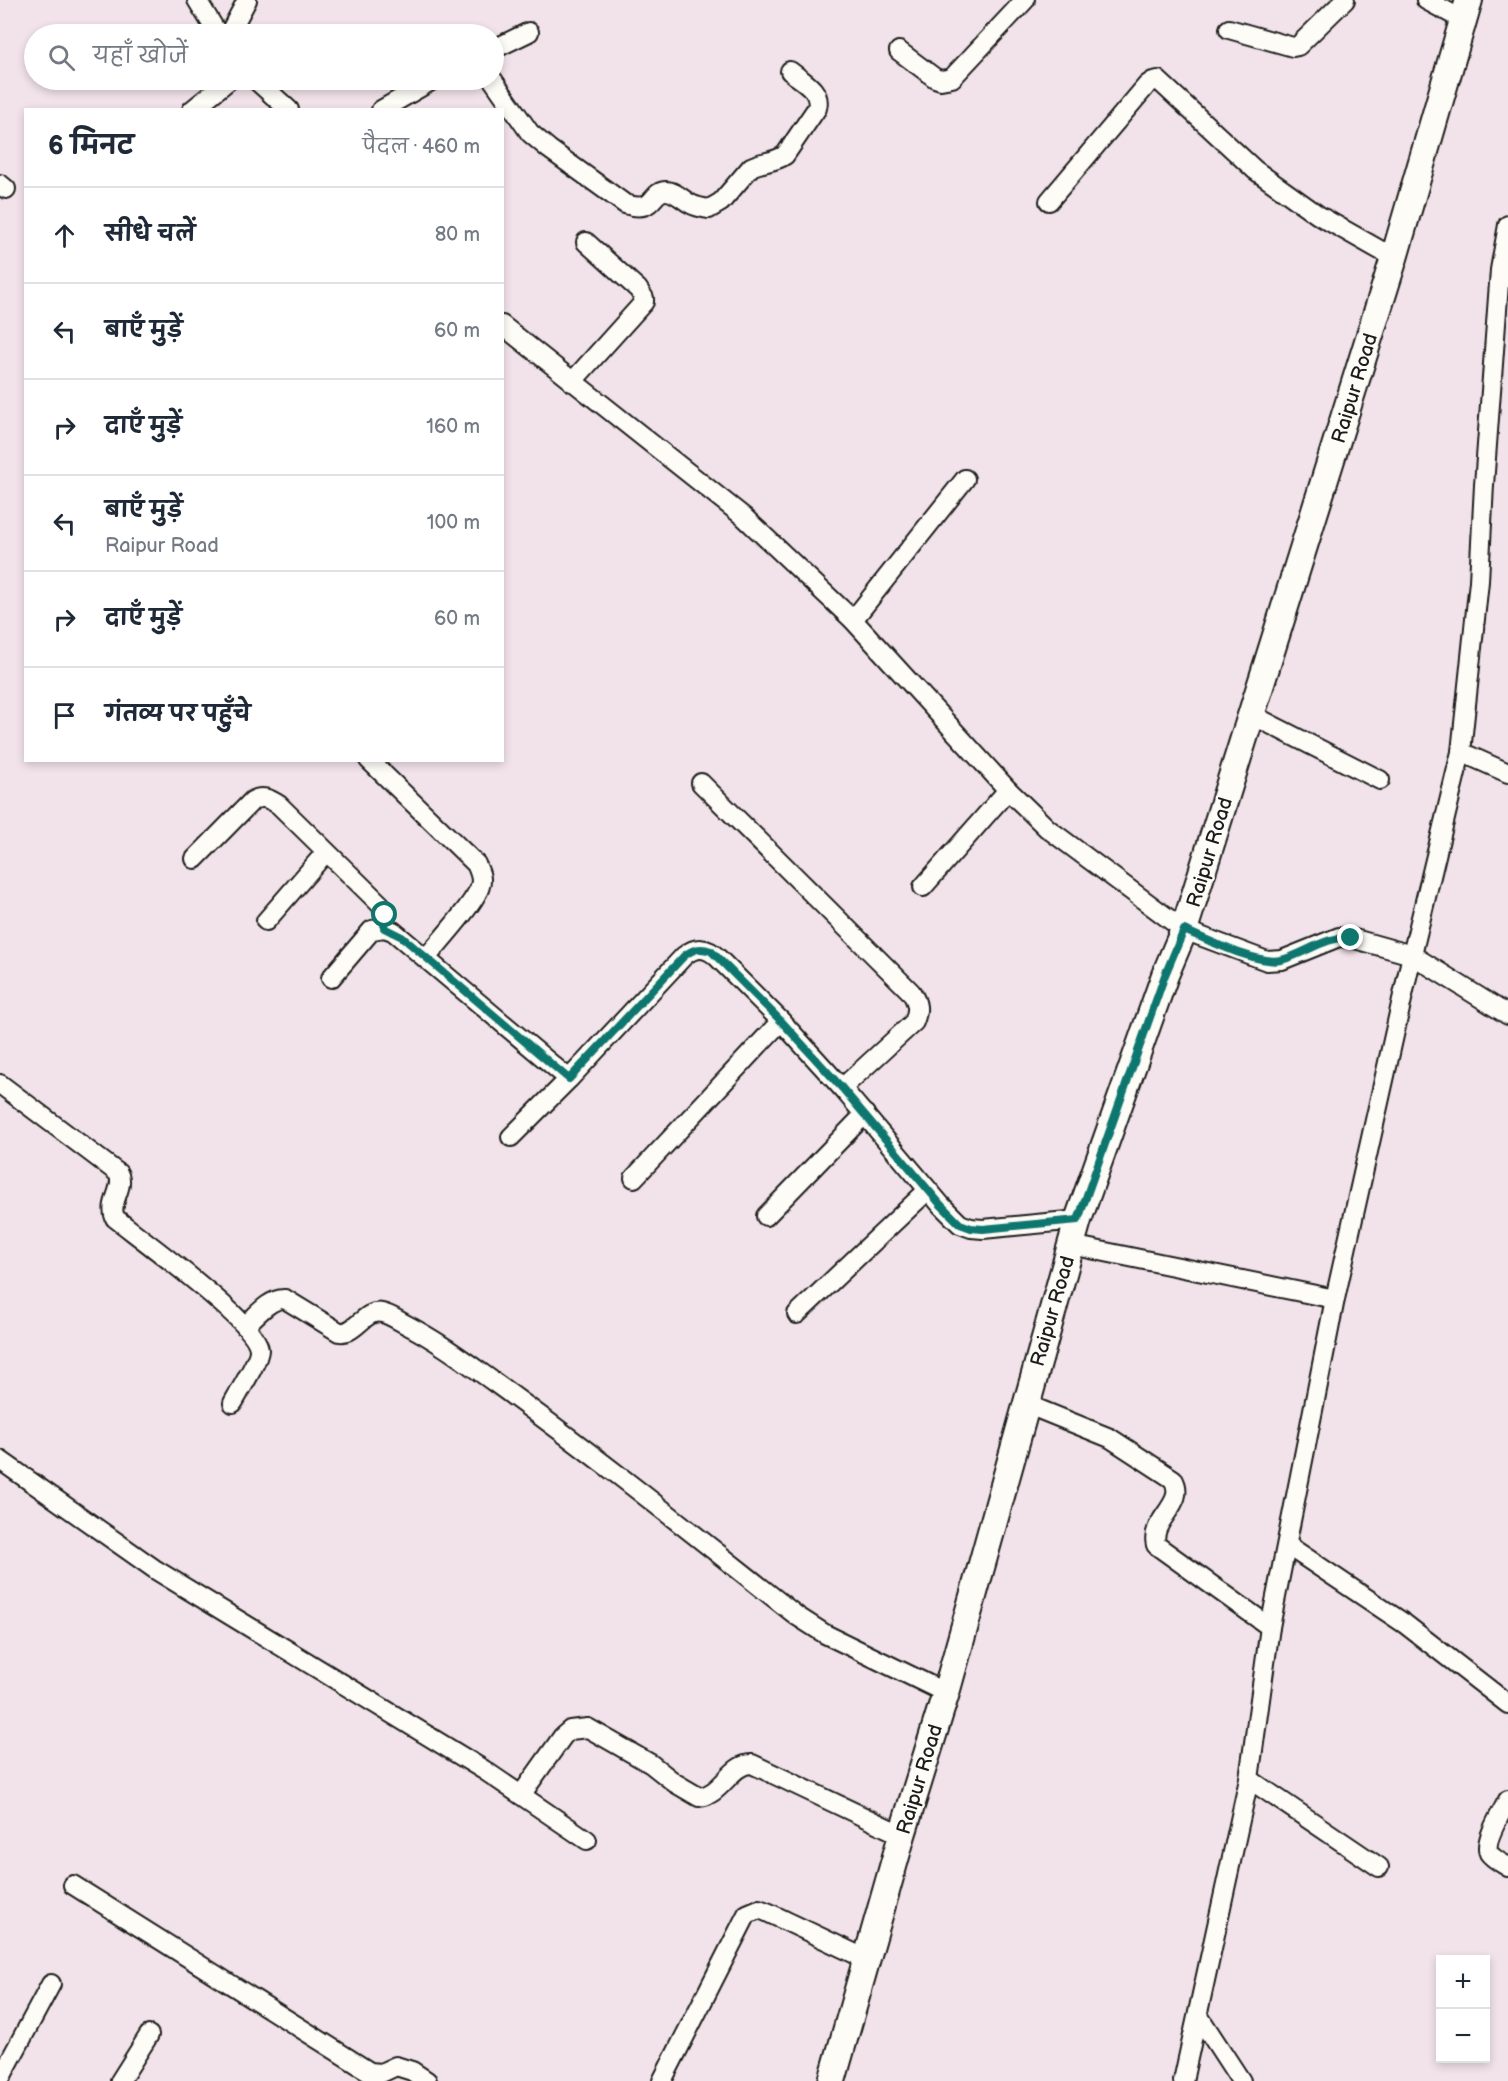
<!DOCTYPE html>
<html lang="hi">
<head>
<meta charset="utf-8">
<style>
	:root { --surface:#fff; --page:#f6f6f7; --text:#1f2937; --muted:#747a83; --line:#e0e1e3 }
	body { margin:0; font-family:"Balsamiq Sans","Playpen Sans Deva",sans-serif; background:var(--page); color:var(--text) }
	.controls { position:absolute; right:18px; bottom:18px; display:grid; overflow:hidden; border-radius:0px; box-shadow:0 3px 9px #0003 }
	.controls button { width:54px; height:54px; display:grid; place-items:center; padding:0; border:0; border-bottom:2px solid var(--line); background:var(--surface); color:var(--text); font:30px sans-serif }
	.stop { position:absolute; width:18px; height:18px; margin:-14px; border:4px solid #0f766e; border-radius:50%; background:#fff }
	.stop.end { background:#0f766e; border-color:#fff; box-shadow:0 2px 6px #0008 }
	.list { margin:0; padding:0; list-style:none }
	h2 { display:flex; justify-content:space-between; align-items:center; height:78px; margin:0; padding:0 24px; font-size:26px }
	h2 small { font-size:20px; font-weight:400; color:var(--muted) }
	.list li { display:grid; grid-template-columns:39px 1fr auto; gap:18px; align-items:center; box-sizing:border-box; height:96px; padding:0 24px; border-top:2px solid var(--line) }
	.list b { display:block; font-size:22px; white-space:nowrap }
	.list p { margin:0; font-size:20px; white-space:nowrap; color:var(--muted) }
	.list em { font-size:20px; font-style:normal; color:var(--muted) }
	.icon { flex:none; width:33px; height:33px; fill:none; stroke:currentColor; stroke-width:2; stroke-linecap:round; stroke-linejoin:round }
	.map { position:relative; flex:none; width:1508px; height:2081px; overflow:hidden }
	.search { position:absolute; background:var(--surface); box-shadow:0 3px 9px #0003; left:24px; top:24px; width:480px; height:66px; display:flex; align-items:center; gap:15px; box-sizing:border-box; padding:0 21px; border-radius:33px; color:var(--muted); font-size:22px }
	.panel { position:absolute; background:var(--surface); box-shadow:0 3px 9px #0003; left:24px; top:108px; width:480px; height:654px; border-radius:0px }
	.map>svg:first-child { display:block }
	.lines { fill:none; stroke-linecap:round; stroke-linejoin:round }
	.minor-casing { stroke:#1c1c1c; stroke-width:22 }
	.secondary-casing { stroke:#1c1c1c; stroke-width:30 }
	.minor { stroke:#fdfcf7; stroke-width:18 }
	.secondary { stroke:#fdfcf7; stroke-width:26 }
	.route { stroke:#0f766e; stroke-width:8 }
	.labels { text-anchor:middle; stroke-width:4.5; stroke-linejoin:round; paint-order:stroke }
	.street-label { font-size:20px; fill:#1c1c1c; stroke:#fdfcf7 }
</style>
</head>
<body>
<div class="map">
<svg width="1508" height="2081" viewBox="0 0 1508 2081">
	<rect width="100%" height="100%" fill="#f2e3ea"/>
	<filter id="ink" filterUnits="userSpaceOnUse"><feTurbulence type="fractalNoise" baseFrequency=".0167" numOctaves="2"/><feDisplacementMap in="SourceGraphic" scale="12" xChannelSelector="R" yChannelSelector="G"/><feConvolveMatrix kernelMatrix="1 2 1 2 8 2 1 2 1" color-interpolation-filters="sRGB"/></filter>
	<g filter="url(#ink)">
		<g class="lines">
			<defs>
				<g id="minor">
					<path d="M 197,0 L 218,34"/>
					<path d="M 1426,0 L 1463,20"/>
					<path d="M 1229,29 L 1293,47 L 1298,46 L 1345,0"/>
					<path d="M 229,34 L 247,0"/>
					<path d="M 494,49 L 529,32"/>
					<path d="M 899,51 L 935,78 L 941,80 L 952,78 L 1025,0"/>
					<path d="M 256,80 L 289,110"/>
					<path d="M 493,80 L 530,133 L 549,149 L 625,204 C 656,214 650,191 666,191 C 675,191 683,200 691,204 C 696,207 703,208 709,209 L 721,202 L 751,167 C 762,161 774,163 785,155 L 817,108 C 822,90 802,81 790,71"/>
					<path d="M 192,110 L 229,80"/>
					<path d="M 381,110 L 433,80"/>
					<path d="M 0,184 L 6,189"/>
					<path d="M 1049,201 L 1147,85 L 1153,81 L 1158,80 L 1255,170 L 1318,215 L 1394,258"/>
					<path d="M 502,325 L 744,517 L 853,620 L 1008,790 L 1047,828 L 1184,930 L 1267,961 L 1282,960 L 1339,937 L 1351,938 L 1412,955 L 1508,1015"/>
					<path d="M 572,382 L 644,302 L 644,298 L 638,289 L 586,242"/>
					<path d="M 853,620 L 965,479"/>
					<path d="M 1252,715 L 1380,780"/>
					<path d="M 1461,752 L 1508,773"/>
					<path d="M 369,760 L 476,864 C 479,871 483,878 480,886 C 476,902 439,942 426,958"/>
					<path d="M 701,783 L 911,992 C 918,1003 919,1010 914,1022 L 842,1088"/>
					<path d="M 195,859 L 252,801 C 262,795 270,799 279,805 L 381,905 L 385,915 L 384,928"/>
					<path d="M 923,887 L 1008,790"/>
					<path d="M 266,921 L 326,852"/>
					<path d="M 331,978 L 372,930 L 384,928 L 393,931 L 569,1079"/>
					<path d="M 0,1084 L 118,1173 C 126,1187 108,1202 115,1218 C 140,1238 259,1324 259,1350 C 259,1360 239,1392 233,1403"/>
					<path d="M 511,1137 L 569,1079 L 684,956 C 696,946 707,947 718,958 L 781,1021 L 842,1088 L 941,1205 L 960,1224 L 971,1228 L 983,1229 L 1078,1220"/>
					<path d="M 634,1178 L 781,1021"/>
					<path d="M 766,1216 L 865,1114"/>
					<path d="M 1071,1245 L 1335,1299"/>
					<path d="M 797,1314 L 928,1190"/>
					<path d="M 245,1326 C 256,1316 270,1298 285,1299 L 339,1332 C 356,1335 364,1309 382,1313 C 391,1315 399,1321 407,1325 C 438,1341 466,1362 494,1382 C 598,1457 697,1537 797,1616 L 825,1634 L 946,1693"/>
					<path d="M 1026,1404 L 1110,1438 L 1173,1479 C 1188,1504 1149,1519 1156,1545 L 1270,1627"/>
					<path d="M 0,1460 L 156,1570 L 484,1770 L 587,1840"/>
					<path d="M 1287,1545 L 1405,1624 L 1508,1704"/>
					<path d="M 1249,1779 L 1379,1867"/>
					<path d="M 521,1795 L 563,1736 L 570,1730 L 588,1728 L 651,1764 L 675,1783 L 699,1797 C 721,1796 731,1763 752,1764 L 902,1835"/>
					<path d="M 1508,1800 C 1503,1810 1483,1841 1489,1853 C 1493,1859 1502,1863 1508,1867"/>
					<path d="M 73,1885 L 370,2072 L 381,2073 L 396,2066 L 412,2071 L 427,2081"/>
					<path d="M 1198,2015 L 1241,2081"/>
					<path d="M 0,2079 L 51,1984"/>
					<path d="M 120,2081 L 149,2035"/>
					<path d="M 662,2081 L 747,1914 L 759,1909 L 767,1912 L 866,1959"/>
					<path d="M 1183,2081 L 1249,1779 L 1270,1627 L 1335,1299 L 1412,955 L 1461,752 L 1479,581 L 1484,485 L 1500,270 L 1508,225"/>
				</g>
				<path id="secondary" d="M 832,2081 L 902,1835 L 946,1693 L 1078,1220 L 1165,975 L 1184,930 L 1394,258 L 1469,0"/>
			</defs>
			<!-- minor casing -->
			<use href="#minor" class="minor-casing"/>
			<!-- secondary casing -->
			<use href="#secondary" class="secondary-casing"/>
			<!-- minor -->
			<use href="#minor" class="minor"/>
			<!-- secondary -->
			<use href="#secondary" class="secondary"/>
		</g>
	</g>
	<g class="lines" filter="url(#ink)">
		<!-- route -->
		<path class="route" d="M 385,915 L 384,928 L 402,937 L 569,1079 L 684,956 C 693,949 700,947 711,951 L 781,1021 L 842,1088 L 941,1205 L 960,1224 L 971,1228 L 983,1229 L 1078,1220 L 1165,975 L 1184,930 C 1208,940 1258,965 1281,960 C 1304,955 1326,935 1351,938"/>
	</g>
	<g class="labels">
		<!-- street labels -->
		<g class="street-label">
			<text transform="translate(1354 388) rotate(-73)" y="7">Raipur Road</text>
			<text transform="translate(1209 852) rotate(-73)" y="7">Raipur Road</text>
			<text transform="translate(1052 1311) rotate(-74)" y="7">Raipur Road</text>
			<text transform="translate(919 1779) rotate(-73)" y="7">Raipur Road</text>
		</g>
	</g>
</svg>
<div class="controls">
<button>+</button>
<button>−</button>
</div>
<div class="stop" style="left:385px;top:915px"></div>
<div class="stop end" style="left:1351px;top:938px"></div>
<div class="search"><svg class="icon" aria-label="search" viewBox="0 0 24 24"><circle cx="10" cy="10" r="6"/><path d="M15 15l6 6"/></svg>यहाँ खोजें</div>
<section class="panel">
<h2>6 मिनट<small>पैदल · 460 m</small></h2>
<ul class="list">
<li><svg class="icon" aria-label="ahead" viewBox="0 0 24 24"><path d="M12 20V5M6 11l6-6 6 6"/></svg><div><b>सीधे चलें</b></div><em>80 m</em></li>
<li><svg class="icon" aria-label="left" viewBox="0 0 24 24"><path d="M17 20v-9H6M10 6l-5 5 5 5"/></svg><div><b>बाएँ मुड़ें</b></div><em>60 m</em></li>
<li><svg class="icon" aria-label="right" viewBox="0 0 24 24"><path d="M7 20v-9h11M14 6l5 5-5 5"/></svg><div><b>दाएँ मुड़ें</b></div><em>160 m</em></li>
<li><svg class="icon" aria-label="left" viewBox="0 0 24 24"><path d="M17 20v-9H6M10 6l-5 5 5 5"/></svg><div><b>बाएँ मुड़ें</b><p>Raipur Road</p></div><em>100 m</em></li>
<li><svg class="icon" aria-label="right" viewBox="0 0 24 24"><path d="M7 20v-9h11M14 6l5 5-5 5"/></svg><div><b>दाएँ मुड़ें</b></div><em>60 m</em></li>
<li><svg class="icon" aria-label="arrive" viewBox="0 0 24 24"><path d="M6 21V4h12l-3 4 3 4H6"/></svg><div><b>गंतव्य पर पहुँचे</b></div></li>
</ul>
</section>
</div>
</body>
</html>
